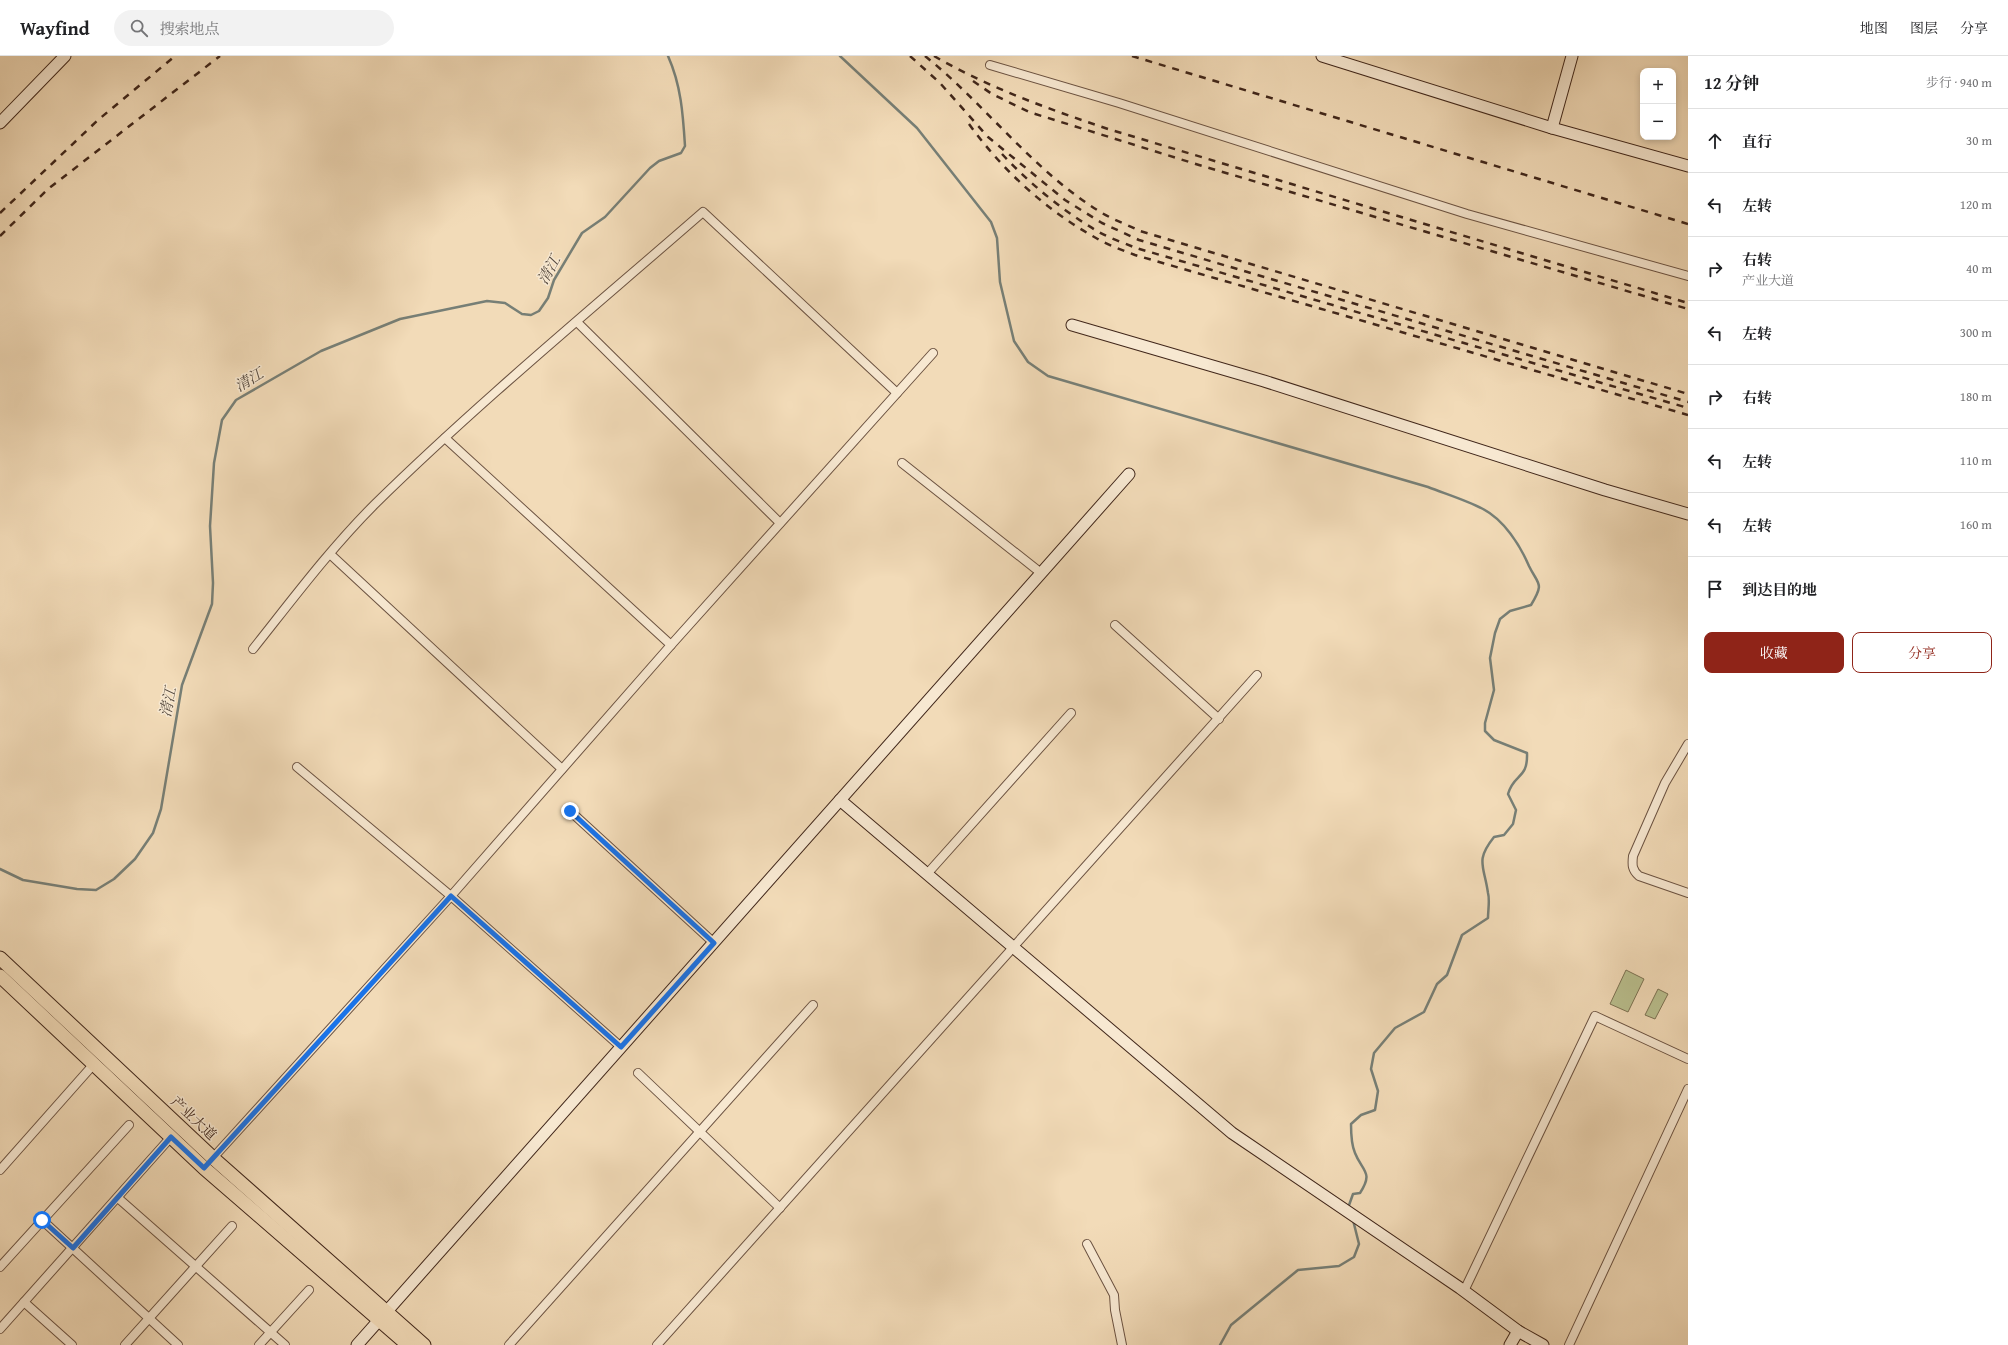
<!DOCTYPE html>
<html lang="zh">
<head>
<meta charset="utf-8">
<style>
	:root { --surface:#fff; --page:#f2f2f2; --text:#202124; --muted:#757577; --line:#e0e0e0; --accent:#8f2418 }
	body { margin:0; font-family:"Gentium Book Plus","Noto Serif SC",serif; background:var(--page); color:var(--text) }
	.controls { position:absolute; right:12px; top:12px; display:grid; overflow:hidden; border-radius:8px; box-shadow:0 2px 6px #0003 }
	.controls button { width:36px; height:36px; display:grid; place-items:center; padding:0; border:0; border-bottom:1px solid var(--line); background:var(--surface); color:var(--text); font:20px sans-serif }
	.stop { position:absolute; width:12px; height:12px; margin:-9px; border:3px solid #1a73e8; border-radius:50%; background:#fff }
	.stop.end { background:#1a73e8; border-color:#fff; box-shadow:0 1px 4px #0008 }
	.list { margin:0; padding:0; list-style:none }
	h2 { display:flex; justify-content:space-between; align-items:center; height:52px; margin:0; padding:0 16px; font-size:17px }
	h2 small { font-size:13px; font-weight:400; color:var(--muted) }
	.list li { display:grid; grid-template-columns:26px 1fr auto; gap:12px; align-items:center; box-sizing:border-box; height:64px; padding:0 16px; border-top:1px solid var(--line) }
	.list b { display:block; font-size:15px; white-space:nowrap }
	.list p { margin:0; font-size:13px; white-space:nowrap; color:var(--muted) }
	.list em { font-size:13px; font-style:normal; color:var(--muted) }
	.actions { display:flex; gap:8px; padding:12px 16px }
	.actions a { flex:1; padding:9px 0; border:1px solid var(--accent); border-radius:8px; text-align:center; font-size:14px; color:var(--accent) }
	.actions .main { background:var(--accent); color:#fff }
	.icon { flex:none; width:22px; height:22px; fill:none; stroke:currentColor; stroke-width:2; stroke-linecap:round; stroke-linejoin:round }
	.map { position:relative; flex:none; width:1688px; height:1289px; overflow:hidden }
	header { display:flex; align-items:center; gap:24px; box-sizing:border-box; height:56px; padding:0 20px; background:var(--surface); border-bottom:1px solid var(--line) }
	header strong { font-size:19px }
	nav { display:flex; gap:22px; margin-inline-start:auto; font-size:14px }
	.search { width:280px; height:36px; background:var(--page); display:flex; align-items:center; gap:10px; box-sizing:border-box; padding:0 14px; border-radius:22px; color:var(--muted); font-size:15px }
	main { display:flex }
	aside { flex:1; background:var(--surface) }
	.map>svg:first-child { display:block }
	.green { fill:#bac08f; stroke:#7d7354 }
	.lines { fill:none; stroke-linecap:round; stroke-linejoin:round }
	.stream { stroke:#777f76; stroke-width:2.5 }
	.street-casing { stroke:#6c5342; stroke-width:10 }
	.secondary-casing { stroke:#40261a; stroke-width:13 }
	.primary-casing { stroke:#40261a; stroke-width:15 }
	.street { stroke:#f7e8d1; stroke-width:8 }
	.secondary { stroke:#f7e8d1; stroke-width:11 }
	.primary { stroke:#f2dbb8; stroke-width:13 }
	.rail { stroke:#40261a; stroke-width:2.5; stroke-dasharray:7 7; stroke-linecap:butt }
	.route { stroke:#1a73e8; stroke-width:5 }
	.labels { text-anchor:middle; stroke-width:3; stroke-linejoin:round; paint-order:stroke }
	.street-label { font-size:14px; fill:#40261a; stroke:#f7e8d1 }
	.water-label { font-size:15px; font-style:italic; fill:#574b40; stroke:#f7e8d1 }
</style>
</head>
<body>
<header>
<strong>Wayfind</strong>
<div class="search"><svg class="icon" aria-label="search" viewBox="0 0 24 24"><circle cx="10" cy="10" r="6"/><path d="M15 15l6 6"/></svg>搜索地点</div>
<nav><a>地图</a><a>图层</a><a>分享</a></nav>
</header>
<main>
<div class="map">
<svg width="1688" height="1289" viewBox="0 0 1688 1289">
	<rect width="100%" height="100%" fill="#f2dbb8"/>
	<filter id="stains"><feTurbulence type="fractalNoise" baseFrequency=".005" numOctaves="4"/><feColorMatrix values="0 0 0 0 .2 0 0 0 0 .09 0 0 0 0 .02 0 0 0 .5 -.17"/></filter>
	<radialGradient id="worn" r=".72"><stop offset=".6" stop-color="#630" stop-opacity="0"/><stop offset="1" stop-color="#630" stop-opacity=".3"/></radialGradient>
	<!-- green -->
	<g class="green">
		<path d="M 1626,914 L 1644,923 L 1628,956 L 1610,948 Z"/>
		<path d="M 1658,933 L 1668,938 L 1655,963 L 1645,959 Z"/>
	</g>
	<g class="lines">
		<!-- stream -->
		<g class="stream">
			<path d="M 840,0 L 917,72 L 991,166 L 997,182 L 1000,226 L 1014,285 L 1028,306 L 1048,320 L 1428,431 C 1446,438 1466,444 1483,453 C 1504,464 1520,489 1529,510 C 1538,529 1545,526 1531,549 L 1510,555 L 1500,563 L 1495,577 L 1490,602 L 1494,634 L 1485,667 L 1485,675 L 1494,684 L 1527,697 C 1528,724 1514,717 1508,738 L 1516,754 L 1513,768 L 1504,779 L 1494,781 C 1475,805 1484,809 1488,837 C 1490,844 1488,854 1488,862 L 1462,879 L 1447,919 L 1437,928 L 1424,956 L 1395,972 L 1374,997 L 1371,1013 L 1378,1035 L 1375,1054 L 1361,1059 L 1351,1068 C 1351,1077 1351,1088 1355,1097 C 1362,1115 1374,1116 1360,1137 L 1353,1138 L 1348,1152"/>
			<path d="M 0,813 L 23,824 L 77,833 L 96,834 L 114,823 L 135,803 L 153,777 L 161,753 L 182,629 L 212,548 L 213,527 L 210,470 L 214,407 L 222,364 L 236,344 L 321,295 L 400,263 L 487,245 L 505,247 L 522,258 L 531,259 L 539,255 L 548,242 L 554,224 L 582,177 L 605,161 L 650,112 L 659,105 L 681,97 L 685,90 C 683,58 681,29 668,0"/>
			<path d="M 1220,1289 L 1231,1269 L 1298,1214 L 1339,1210 L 1354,1201 L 1359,1188 L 1353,1164"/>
		</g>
		<defs>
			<g id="street">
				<path d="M 990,9 L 1119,47 L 1467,158 L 1688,220"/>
				<path d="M 577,266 L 780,467"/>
				<path d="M 445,382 L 671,589"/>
				<path d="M 902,407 L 1041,517"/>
				<path d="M 330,498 L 562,713"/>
				<path d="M 1115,569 L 1219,663"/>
				<path d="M 253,593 C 292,544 330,493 375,448 C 479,346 593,252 703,156 L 897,337"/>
				<path d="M 1688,688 L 1665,727 L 1633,800 C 1632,809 1632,814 1639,820 L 1688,837"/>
				<path d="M 297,711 L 451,840 L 621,991"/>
				<path d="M 570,755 L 714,887"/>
				<path d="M 927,818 L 1071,657"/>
				<path d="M 638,1017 L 780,1152"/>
				<path d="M 211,1104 L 451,840 L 671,589 L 933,297"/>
				<path d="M 0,1114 L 93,1009"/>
				<path d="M 118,1142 L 285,1289"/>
				<path d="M 42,1164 L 178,1289"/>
				<path d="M 1087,1188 L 1114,1239 L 1115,1254 L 1122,1289"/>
				<path d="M 0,1211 L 129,1069"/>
				<path d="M 1464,1235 L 1595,960 L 1688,1003"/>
				<path d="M 24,1246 L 72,1289"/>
				<path d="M 0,1273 L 171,1081"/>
				<path d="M 125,1289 L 232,1170"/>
				<path d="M 259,1289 L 309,1234"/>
				<path d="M 509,1289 L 813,949"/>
				<path d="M 657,1289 L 1257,619"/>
				<path d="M 1569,1289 L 1688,1033"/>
			</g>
			<g id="secondary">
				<path d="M 1322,0 L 1552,72 L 1688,110"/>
				<path d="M 0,67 L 65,0"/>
				<path d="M 1552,72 L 1572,0"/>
				<path d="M 1072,269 L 1264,325 L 1605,434 L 1688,458"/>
				<path d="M 840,744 L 1232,1077 L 1460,1232 L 1518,1275 L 1543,1289"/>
				<path d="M 357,1289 L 1129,418"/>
				<path d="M 1510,1289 L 1518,1275"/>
			</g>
			<g id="primary">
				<path d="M 0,902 L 213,1102 L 424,1289"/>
				<path d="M 0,920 L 204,1112 L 408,1289"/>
			</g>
		</defs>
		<!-- street casing -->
		<use href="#street" class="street-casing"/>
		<!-- secondary casing -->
		<use href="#secondary" class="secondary-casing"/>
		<!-- primary casing -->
		<use href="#primary" class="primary-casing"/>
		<!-- street -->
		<use href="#street" class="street"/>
		<!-- secondary -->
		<use href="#secondary" class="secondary"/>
		<!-- primary -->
		<use href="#primary" class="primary"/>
		<!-- rail -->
		<g class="rail">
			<path d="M 910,0 L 940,27 L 988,81 L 1065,144 L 1102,167 L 1139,184 L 1688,346"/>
			<path d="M 925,0 C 986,49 1034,116 1102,157 C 1114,164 1128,169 1140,175 L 1688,338"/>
			<path d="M 934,0 C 989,32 1049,53 1108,73 L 1688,247"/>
			<path d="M 1132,0 L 1688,168"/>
			<path d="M 973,25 L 992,38 L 1029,56 L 1199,109 L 1688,253"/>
			<path d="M 969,68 C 1003,115 1046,154 1096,182 C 1108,189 1122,194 1135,199 L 1688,359"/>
			<path d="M 1002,98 C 1030,128 1062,154 1097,175 C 1109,182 1124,187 1136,192 L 1688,352"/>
			<path d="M 0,157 L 98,64 L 175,0"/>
			<path d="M 0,180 L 48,133 L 220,0"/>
		</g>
	</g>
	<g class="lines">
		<!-- route -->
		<path class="route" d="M 42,1164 L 73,1192 L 171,1081 L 204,1112 L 451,840 L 621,991 L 714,887 L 570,755"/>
	</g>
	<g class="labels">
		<!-- street labels -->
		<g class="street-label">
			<text transform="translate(194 1062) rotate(43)" y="5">产业大道</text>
		</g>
		<!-- water labels -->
		<g class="water-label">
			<text transform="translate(549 214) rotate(-61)" y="5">清江</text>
			<text transform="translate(249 324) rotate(-31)" y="5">清江</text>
			<text transform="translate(168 646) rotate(-79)" y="5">清江</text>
		</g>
	</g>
	<rect width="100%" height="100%" filter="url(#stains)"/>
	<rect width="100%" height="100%" fill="url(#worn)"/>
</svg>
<div class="controls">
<button>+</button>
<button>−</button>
</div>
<div class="stop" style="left:42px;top:1164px"></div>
<div class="stop end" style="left:570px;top:755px"></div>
</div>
<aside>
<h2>12 分钟<small>步行 · 940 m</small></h2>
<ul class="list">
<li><svg class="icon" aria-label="ahead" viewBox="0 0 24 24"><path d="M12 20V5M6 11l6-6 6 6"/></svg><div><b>直行</b></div><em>30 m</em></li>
<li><svg class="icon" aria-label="left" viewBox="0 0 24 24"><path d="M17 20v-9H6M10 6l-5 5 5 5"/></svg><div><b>左转</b></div><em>120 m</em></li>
<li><svg class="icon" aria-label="right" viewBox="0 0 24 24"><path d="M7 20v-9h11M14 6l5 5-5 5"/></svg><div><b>右转</b><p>产业大道</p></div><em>40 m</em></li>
<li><svg class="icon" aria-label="left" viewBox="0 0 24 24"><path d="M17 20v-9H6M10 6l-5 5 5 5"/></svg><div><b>左转</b></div><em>300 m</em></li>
<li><svg class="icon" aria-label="right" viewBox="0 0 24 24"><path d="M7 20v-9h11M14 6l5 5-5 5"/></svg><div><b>右转</b></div><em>180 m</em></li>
<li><svg class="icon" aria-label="left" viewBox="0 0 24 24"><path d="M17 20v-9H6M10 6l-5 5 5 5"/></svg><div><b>左转</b></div><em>110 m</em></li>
<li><svg class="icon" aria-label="left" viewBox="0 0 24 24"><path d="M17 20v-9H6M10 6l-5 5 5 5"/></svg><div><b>左转</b></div><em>160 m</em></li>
<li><svg class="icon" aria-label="arrive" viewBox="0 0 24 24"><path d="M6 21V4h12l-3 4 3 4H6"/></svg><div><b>到达目的地</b></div></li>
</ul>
<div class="actions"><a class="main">收藏</a><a>分享</a></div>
</aside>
</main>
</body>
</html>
